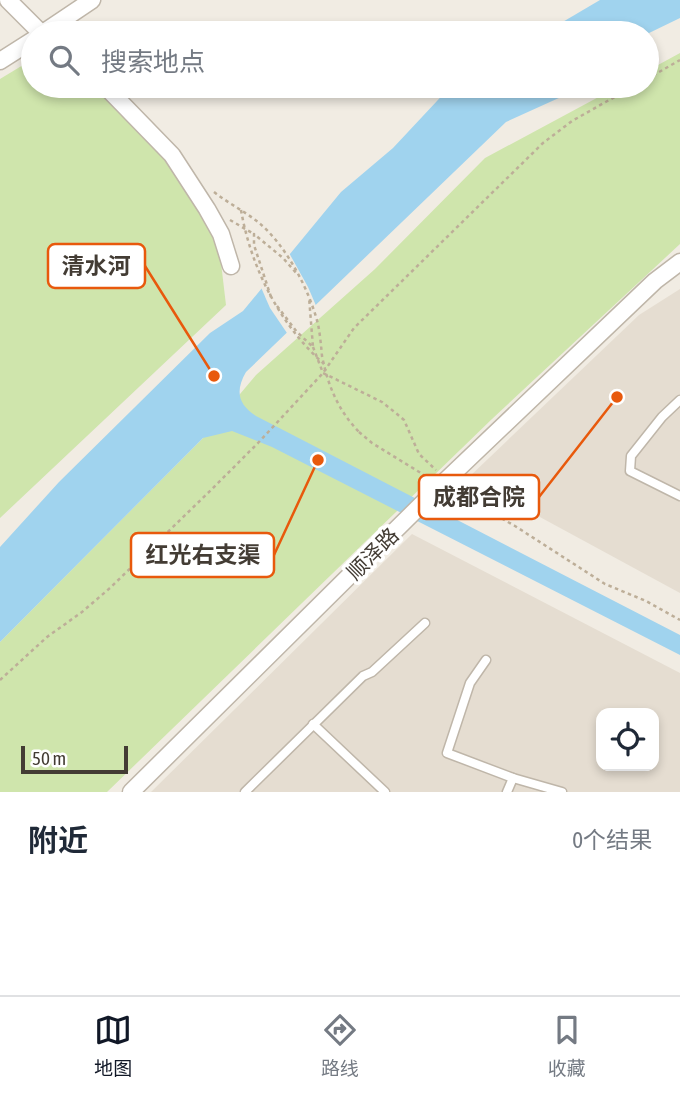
<!DOCTYPE html>
<html lang="zh">
<head>
<meta charset="utf-8">
<style>
	:root { --surface:#fff; --page:#f2f2f3; --text:#1f2937; --muted:#747a83; --line:#e0e1e3; --accent:#111827 }
	body { margin:0; font-family:"Asap Condensed","Noto Sans SC",sans-serif; background:var(--page); color:var(--text) }
	.controls { position:absolute; right:21px; bottom:21px; display:grid; overflow:hidden; border-radius:14px; box-shadow:0 4px 10px #0003 }
	.controls button { width:63px; height:63px; display:grid; place-items:center; padding:0; border:0; border-bottom:2px solid var(--line); background:var(--surface); color:var(--text); font:35px sans-serif }
	.scale { position:absolute; left:21px; bottom:18px; width:107px; box-sizing:border-box; padding-left:7px; border:4px solid #433c34; border-top:0; font-size:19px; line-height:24px; white-space:nowrap; color:#433c34; -webkit-text-stroke:5px #fff; paint-order:stroke }
	.list { margin:0; padding:0; list-style:none }
	h2 { display:flex; justify-content:space-between; align-items:center; height:91px; margin:0; padding:0 28px; font-size:30px }
	h2 small { font-size:23px; font-weight:400; color:var(--muted) }
	.icon { flex:none; width:38px; height:38px; fill:none; stroke:currentColor; stroke-width:2; stroke-linecap:round; stroke-linejoin:round }
	.map { position:relative; flex:none; width:680px; height:792px; overflow:hidden }
	.search { position:absolute; background:var(--surface); box-shadow:0 4px 10px #0003; left:21px; right:21px; top:21px; height:77px; display:flex; align-items:center; gap:18px; box-sizing:border-box; padding:0 24px; border-radius:38px; color:var(--muted); font-size:26px }
	.sheet { height:203px; background:var(--surface) }
	nav { display:flex; justify-content:space-around; align-items:center; box-sizing:border-box; height:98px; border-top:2px solid var(--line); background:var(--surface); font-size:19px; color:var(--muted) }
	nav a { display:grid; justify-items:center; gap:4px }
	nav .on { color:var(--accent) }
	.map>svg:first-child { display:block }
	.residential { fill:#e5ddd1; fill-rule:evenodd }
	.green { fill:#cfe5ac }
	.water { fill:#a0d3ee }
	.pier { fill:#f1ece3 }
	.lines { fill:none; stroke-linecap:round; stroke-linejoin:round }
	.lane-casing { stroke:#bfb6a9; stroke-width:11 }
	.street-casing { stroke:#bfb6a9; stroke-width:19 }
	.path { stroke:#bdae98; stroke-width:2.5; stroke-dasharray:3.5 3.5; stroke-linecap:butt }
	.lane { stroke:#fff; stroke-width:8 }
	.street { stroke:#fff; stroke-width:16 }
	.path-bridge { stroke:#bdae98; stroke-width:2.5; stroke-dasharray:3.5 3.5; stroke-linecap:butt }
	.labels { text-anchor:middle; stroke-width:7; stroke-linejoin:round; paint-order:stroke }
	.street-label { font-size:21px; fill:#433c34; stroke:#fff }
	.leader { fill:none; stroke:#e8590c; stroke-width:2.5 }
	.callout-dot { fill:#e8590c; stroke:#fff; stroke-width:2.5 }
	.callout { fill:#fff; stroke:#e8590c; stroke-width:2.5 }
	.callout-label { font-size:23px; text-anchor:middle; font-weight:bold; fill:#433c34 }
</style>
</head>
<body>
<div class="map">
<svg width="680" height="792" viewBox="0 0 680 792">
	<rect width="100%" height="100%" fill="#f1ece3"/>
	<!-- residential -->
	<g class="residential">
		<path d="M 680,289 L 680,593 L 468,478 L 639,315 Z"/>
		<path d="M 412,534 L 680,673 L 680,792 L 151,792 ZM 601,713 L 654,713 L 654,766 L 601,766 Z"/>
	</g>
	<!-- green -->
	<g class="green">
		<path d="M 680,53 L 680,244 L 492,419 L 107,792 L 0,792 L 0,642 L 203,438 L 256,375 L 375,269 L 485,158 L 619,86 L 647,86 L 647,71 Z"/>
		<path d="M 33,59 L 33,86 L 102,86 L 165,153 L 217,229 L 226,305 L 0,518 L 0,79 Z"/>
	</g>
	<!-- water -->
	<g class="water">
		<path d="M 600,0 L 680,0 L 680,18 L 647,34 L 544,33 Z"/>
		<path d="M 451,86 L 571,86 L 561,97 L 506,122 L 246,372 C 235,391 238,404 256,416 L 680,635 L 680,655 L 272,447 L 232,431 L 203,438 L 0,642 L 0,547 L 59,482 L 210,333 L 243,311 L 341,192 L 393,148 Z"/>
	</g>
	<!-- pier -->
	<path class="pier" d="M 288,251 L 308,287 L 317,308 L 289,336 L 270,308 L 260,285 Z"/>
	<g class="lines">
		<defs>
			<g id="lane">
				<path d="M 680,400 L 662,417 L 631,456 L 630,471 L 680,496"/>
				<path d="M 486,660 L 470,683 L 447,753 L 513,778 L 562,792"/>
				<path d="M 313,724 L 385,792"/>
				<path d="M 245,792 L 363,676 L 372,672 L 425,623"/>
				<path d="M 507,792 L 513,778"/>
			</g>
			<g id="street">
				<path d="M 8,0 L 41,33"/>
				<path d="M 43,33 L 92,0"/>
				<path d="M 0,61 L 33,40"/>
				<path d="M 105,86 L 172,155 L 207,209 L 221,234 L 231,266"/>
				<path d="M 131,792 L 441,485 L 655,281 L 680,262"/>
			</g>
		</defs>
		<!-- lane casing -->
		<use href="#lane" class="lane-casing"/>
		<!-- street casing -->
		<use href="#street" class="street-casing"/>
		<!-- path -->
		<g class="path">
			<path d="M 647,79 L 680,60"/>
			<path d="M 230,220 L 254,234"/>
			<path d="M 271,297 L 254,245 L 254,234 L 283,258 L 298,275"/>
			<path d="M 277,306 L 297,332 L 313,347 L 309,297"/>
			<path d="M 313,347 L 323,373 L 382,402 L 397,414 L 404,420 L 419,454 L 436,470"/>
			<path d="M 359,432 L 372,443 L 429,478"/>
			<path d="M 453,491 L 515,526 L 605,584 L 646,601 L 680,620"/>
			<path d="M 0,680 L 47,637 L 82,612 L 110,588 L 211,490 L 258,443 L 323,373 L 354,328 L 543,143 L 572,121 L 634,86"/>
		</g>
		<!-- lane -->
		<use href="#lane" class="lane"/>
		<!-- street -->
		<use href="#street" class="street"/>
		<!-- path-bridge -->
		<g class="path-bridge">
			<path d="M 214,192 C 228,203 244,211 258,222 C 286,245 309,289 318,324 C 320,334 321,345 322,356 C 328,386 338,410 359,432"/>
			<path d="M 241,210 C 251,268 280,325 324,364"/>
		</g>
	</g>
	<g class="labels">
		<!-- street labels -->
		<g class="street-label">
			<text transform="translate(373 554) rotate(-45)" y="7">顺泽路</text>
		</g>
	</g>
	<!-- callouts -->
	<path class="leader" d="M214 376L145 266M617 397L539 497M318 460L274 555"/>
	<g class="callout-dot">
		<circle cx="214" cy="376" r="7"/>
		<circle cx="617" cy="397" r="7"/>
		<circle cx="318" cy="460" r="7"/>
	</g>
	<g class="callout">
		<rect x="48" y="244" width="97" height="44" rx="7"/>
		<rect x="419" y="475" width="120" height="44" rx="7"/>
		<rect x="131" y="533" width="143" height="44" rx="7"/>
	</g>
	<g class="callout-label">
		<text x="96" y="274">清水河</text>
		<text x="479" y="505">成都合院</text>
		<text x="203" y="563">红光右支渠</text>
	</g>
</svg>
<div class="controls">
<button><svg class="icon" aria-label="locate" viewBox="0 0 24 24"><circle cx="12" cy="12" r="6"/><path d="M12 2v4M12 18v4M2 12h4M18 12h4"/></svg></button>
</div>
<div class="scale">50 m</div>
<div class="search"><svg class="icon" aria-label="search" viewBox="0 0 24 24"><circle cx="10" cy="10" r="6"/><path d="M15 15l6 6"/></svg>搜索地点</div>
</div>
<section class="sheet">
<h2>附近<small>0个结果</small></h2>
<ul class="list">
</ul>
</section>
<nav>
<a class="on"><svg class="icon" aria-label="map" viewBox="0 0 24 24"><path d="M3 6l6-2 6 2 6-2v14l-6 2-6-2-6 2zM9 4v14M15 6v14"/></svg>地图</a>
<a><svg class="icon" aria-label="directions" viewBox="0 0 24 24"><path d="M12 3l9 9-9 9-9-9zM9 14v-3h6M13 9l2 2-2 2"/></svg>路线</a>
<a><svg class="icon" aria-label="saved" viewBox="0 0 24 24"><path d="M7 4h10v16l-5-4-5 4z"/></svg>收藏</a>
</nav>
</body>
</html>
